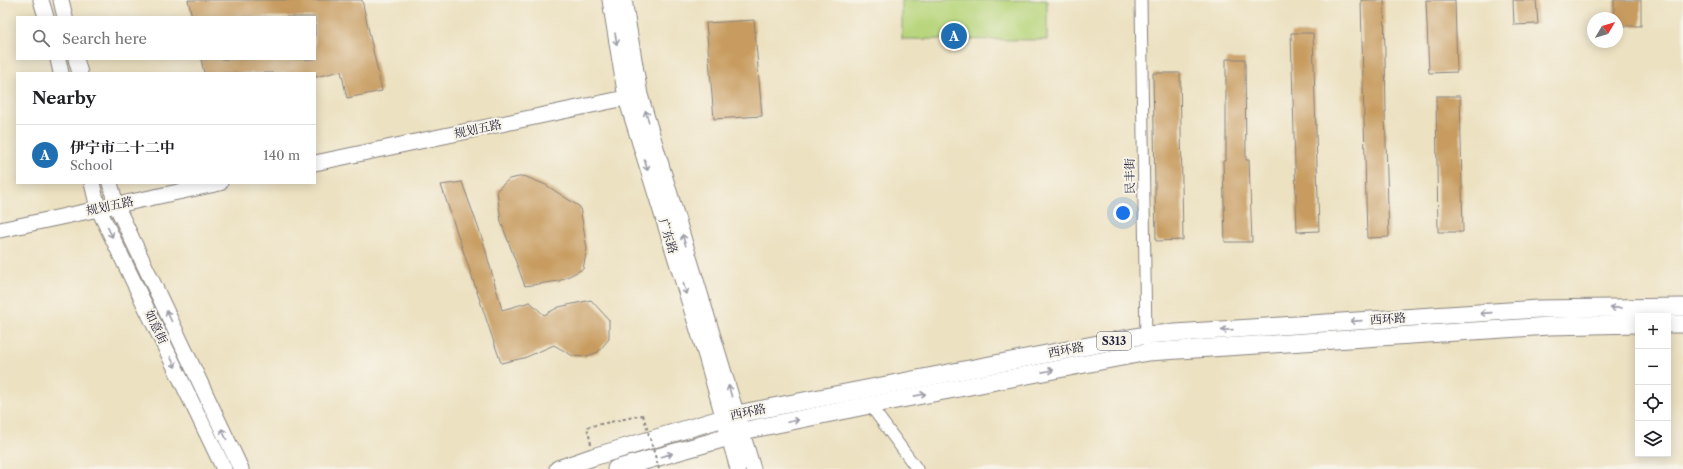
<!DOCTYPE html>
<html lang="en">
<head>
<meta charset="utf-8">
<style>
	:root { --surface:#fff; --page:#f2f2f2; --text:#202124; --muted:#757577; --line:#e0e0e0; --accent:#1f6fb2 }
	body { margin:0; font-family:"Libre Caslon Text","Noto Serif SC",serif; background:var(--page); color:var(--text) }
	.controls { position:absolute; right:12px; bottom:12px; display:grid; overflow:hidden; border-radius:0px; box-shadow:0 2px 10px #0003 }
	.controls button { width:36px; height:36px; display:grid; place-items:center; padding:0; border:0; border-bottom:1px solid var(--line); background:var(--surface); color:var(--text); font:20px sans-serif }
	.compass { position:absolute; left:1587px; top:12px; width:36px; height:36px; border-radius:50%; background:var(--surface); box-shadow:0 2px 10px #0003; rotate:52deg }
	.you { position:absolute; left:1123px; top:213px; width:14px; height:14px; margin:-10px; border:3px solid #fff; border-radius:50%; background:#1a73e8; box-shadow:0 0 0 6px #1a73e833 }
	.badge { display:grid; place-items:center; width:26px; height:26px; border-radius:50%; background:var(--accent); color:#fff; font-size:13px; font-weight:700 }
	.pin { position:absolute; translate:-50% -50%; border:2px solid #fff; box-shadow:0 1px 4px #0006 }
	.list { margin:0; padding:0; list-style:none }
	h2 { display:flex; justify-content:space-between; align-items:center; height:52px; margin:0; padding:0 16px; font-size:17px }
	h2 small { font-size:13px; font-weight:400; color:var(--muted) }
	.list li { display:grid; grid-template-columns:26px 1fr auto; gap:12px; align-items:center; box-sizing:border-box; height:60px; padding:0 16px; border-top:1px solid var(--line) }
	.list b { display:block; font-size:15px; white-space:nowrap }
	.list p { margin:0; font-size:13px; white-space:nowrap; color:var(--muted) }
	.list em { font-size:13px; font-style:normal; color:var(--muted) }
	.icon { flex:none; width:22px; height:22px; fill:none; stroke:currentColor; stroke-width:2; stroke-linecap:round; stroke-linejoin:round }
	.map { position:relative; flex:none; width:1683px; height:469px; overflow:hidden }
	.search { position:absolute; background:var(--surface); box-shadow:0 2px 10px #0003; left:16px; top:16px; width:300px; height:44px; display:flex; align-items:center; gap:10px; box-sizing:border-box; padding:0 14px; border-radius:0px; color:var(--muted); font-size:15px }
	.panel { position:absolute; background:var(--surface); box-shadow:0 2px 10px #0003; left:16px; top:72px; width:300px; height:112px; border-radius:0px }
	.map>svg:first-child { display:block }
	.green { fill:#b8d67d; stroke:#6d7c5c }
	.building { fill:#c89c61 }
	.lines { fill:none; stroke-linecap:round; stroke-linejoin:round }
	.street-casing { stroke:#87827e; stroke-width:13 }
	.secondary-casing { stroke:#87827e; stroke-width:17 }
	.primary-casing { stroke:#87827e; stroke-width:19 }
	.path { stroke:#87827e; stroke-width:2; stroke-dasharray:3 3; stroke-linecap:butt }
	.street { stroke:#fff; stroke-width:11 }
	.secondary { stroke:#fff; stroke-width:15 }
	.primary { stroke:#fff; stroke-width:17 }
	.path-bridge { stroke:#87827e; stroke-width:2; stroke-dasharray:3 3; stroke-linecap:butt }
	.oneway { stroke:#9c9ca7 }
	.labels { text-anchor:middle; stroke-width:4; stroke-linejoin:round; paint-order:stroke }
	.shield { fill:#f7f3e8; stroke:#62616f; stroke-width:1 }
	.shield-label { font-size:11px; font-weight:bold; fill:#22223b }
	.street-label { font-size:12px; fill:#22223b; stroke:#f7f3e8 }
</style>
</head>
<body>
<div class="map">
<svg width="1683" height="469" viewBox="0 0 1683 469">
	<rect width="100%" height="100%" fill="#f7f3e8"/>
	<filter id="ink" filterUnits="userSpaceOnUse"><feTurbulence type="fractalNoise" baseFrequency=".025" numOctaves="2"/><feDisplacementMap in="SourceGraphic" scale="8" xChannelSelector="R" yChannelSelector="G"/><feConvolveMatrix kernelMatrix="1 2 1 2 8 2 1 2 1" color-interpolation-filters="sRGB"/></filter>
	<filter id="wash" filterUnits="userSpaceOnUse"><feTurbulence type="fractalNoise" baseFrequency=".012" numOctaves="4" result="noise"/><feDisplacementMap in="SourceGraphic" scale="16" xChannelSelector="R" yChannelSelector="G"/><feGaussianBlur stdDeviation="0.9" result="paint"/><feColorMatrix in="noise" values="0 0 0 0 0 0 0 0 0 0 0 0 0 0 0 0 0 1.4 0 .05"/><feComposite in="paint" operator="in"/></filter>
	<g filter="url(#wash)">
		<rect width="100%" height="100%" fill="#ece1c1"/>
		<!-- green -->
		<path class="green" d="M 902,0 L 1047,0 L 1047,40 L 902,39 Z"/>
		<g id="blocks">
			<!-- building -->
			<g class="building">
				<path d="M 188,0 L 362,0 L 382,91 L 347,98 L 341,71 L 315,77 L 315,73 L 204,73 L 201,59 L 315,59 L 315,17 L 192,17 Z"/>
				<path d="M 1361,0 L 1384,0 L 1386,112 L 1385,112 L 1389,237 L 1367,238 Z"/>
				<path d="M 1426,0 L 1455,0 L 1457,72 L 1429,73 Z"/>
				<path d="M 1513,0 L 1536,0 L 1538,24 L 1514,25 Z"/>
				<path d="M 1614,0 L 1641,0 L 1641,26 L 1617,26 L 1617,18 L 1614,18 Z"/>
				<path d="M 754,20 L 762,116 L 714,119 L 706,23 Z"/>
				<path d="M 1291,33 L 1313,33 L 1319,231 L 1297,232 Z"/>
				<path d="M 1226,59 L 1245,59 L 1246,160 L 1249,160 L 1252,242 L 1225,242 L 1223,161 L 1226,161 Z"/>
				<path d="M 1153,73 L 1180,73 L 1183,240 L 1156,241 Z"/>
				<path d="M 1436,96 L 1460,96 L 1463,232 L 1438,232 Z"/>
				<path d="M 524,176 L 546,185 L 580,207 L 587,249 L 583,269 L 559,281 L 525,286 L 501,222 L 497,190 L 509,179 Z"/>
				<path d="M 462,182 L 483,241 L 502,310 L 530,302 L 544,315 L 559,307 L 591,300 L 609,320 L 609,339 L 598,352 L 584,357 L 573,356 L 554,345 L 524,358 L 501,363 L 441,185 Z"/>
			</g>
		</g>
	</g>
	<g filter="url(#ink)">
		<use href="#blocks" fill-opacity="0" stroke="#87827e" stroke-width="1"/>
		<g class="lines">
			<defs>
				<g id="street">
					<path d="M 1141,0 L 1146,340"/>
					<path d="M 870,405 L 917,469"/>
				</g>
				<g id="secondary">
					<path d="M 41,0 L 46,17"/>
					<path d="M 61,0 L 65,17"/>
					<path d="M 610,0 L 626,98 L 706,356 L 738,469"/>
					<path d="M 624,0 L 640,95 L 753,469"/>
					<path d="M 58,59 L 61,73"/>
					<path d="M 76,59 L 80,73"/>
					<path d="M 315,163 L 635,96"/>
					<path d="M 92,183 L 98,208 L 224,469"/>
					<path d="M 110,183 L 116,205 L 241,469"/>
					<path d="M 0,230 L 220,183"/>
				</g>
				<g id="primary">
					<path d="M 1668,324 L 1683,324"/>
					<path d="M 558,469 L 593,457 L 737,414 L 1145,335 L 1539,309 L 1683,307"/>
					<path d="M 616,469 L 729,437 L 742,431 L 870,405 L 1148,352 L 1549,326 L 1638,324"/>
				</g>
			</defs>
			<!-- street casing -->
			<use href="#street" class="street-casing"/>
			<!-- secondary casing -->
			<use href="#secondary" class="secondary-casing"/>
			<!-- primary casing -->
			<use href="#primary" class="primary-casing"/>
			<!-- path -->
			<path class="path" d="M 591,444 L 587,427 L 643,415"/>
			<!-- street -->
			<use href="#street" class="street"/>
			<!-- secondary -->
			<use href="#secondary" class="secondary"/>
			<!-- primary -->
			<use href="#primary" class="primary"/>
			<!-- path-bridge -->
			<path class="path-bridge" d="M 643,415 L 659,469"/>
		</g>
		<!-- one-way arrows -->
		<defs><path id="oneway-shaft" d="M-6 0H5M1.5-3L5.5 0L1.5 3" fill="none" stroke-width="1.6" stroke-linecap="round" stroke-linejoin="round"/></defs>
		<g class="oneway">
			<use href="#oneway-shaft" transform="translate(616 39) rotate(81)"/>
			<use href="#oneway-shaft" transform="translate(647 116) rotate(-107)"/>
			<use href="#oneway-shaft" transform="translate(646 165) rotate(73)"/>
			<use href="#oneway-shaft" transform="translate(110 232) rotate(64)"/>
			<use href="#oneway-shaft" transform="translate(684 240) rotate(-107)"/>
			<use href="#oneway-shaft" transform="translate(685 289) rotate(73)"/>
			<use href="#oneway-shaft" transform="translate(1616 308) rotate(179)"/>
			<use href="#oneway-shaft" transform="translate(1486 313) rotate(176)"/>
			<use href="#oneway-shaft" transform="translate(169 316) rotate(-115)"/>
			<use href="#oneway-shaft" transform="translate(1356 321) rotate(176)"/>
			<use href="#oneway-shaft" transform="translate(1227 330) rotate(176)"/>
			<use href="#oneway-shaft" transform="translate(173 362) rotate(64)"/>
			<use href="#oneway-shaft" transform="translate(1048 371) rotate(-11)"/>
			<use href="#oneway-shaft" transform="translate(730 391) rotate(-107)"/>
			<use href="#oneway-shaft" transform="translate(920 395) rotate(-11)"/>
			<use href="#oneway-shaft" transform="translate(793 421) rotate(-12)"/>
			<use href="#oneway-shaft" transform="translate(224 434) rotate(-115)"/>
			<use href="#oneway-shaft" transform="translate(667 455) rotate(-16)"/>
		</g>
	</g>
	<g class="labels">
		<!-- shield labels -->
		<rect class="shield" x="1097" y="332" width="34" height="18" rx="3"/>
		<g class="shield-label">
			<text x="1114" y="345">S313</text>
		</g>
		<!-- street labels -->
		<g class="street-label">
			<text transform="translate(478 129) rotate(-12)" y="4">规划五路</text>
			<text transform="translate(1130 176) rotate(-91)" y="4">民丰街</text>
			<text transform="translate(110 206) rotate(-12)" y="4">规划五路</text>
			<text transform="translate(668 236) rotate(73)" y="4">广东路</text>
			<text transform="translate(1388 319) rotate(-4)" y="4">西环路</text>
			<text transform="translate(156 327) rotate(64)" y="4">如意街</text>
			<text transform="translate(1066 350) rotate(-11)" y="4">西环路</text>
			<text transform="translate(748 412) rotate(-12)" y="4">西环路</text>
		</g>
	</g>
</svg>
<div class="controls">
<button>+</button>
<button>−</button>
<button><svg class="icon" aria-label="locate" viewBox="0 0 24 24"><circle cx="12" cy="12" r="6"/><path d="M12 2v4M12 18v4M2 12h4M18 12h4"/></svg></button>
<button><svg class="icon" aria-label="layers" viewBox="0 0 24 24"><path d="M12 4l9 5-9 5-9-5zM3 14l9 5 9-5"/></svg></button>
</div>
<svg class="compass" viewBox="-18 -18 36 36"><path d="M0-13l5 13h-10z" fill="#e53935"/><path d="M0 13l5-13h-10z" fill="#757577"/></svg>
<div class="you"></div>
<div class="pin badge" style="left:954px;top:36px">A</div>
<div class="search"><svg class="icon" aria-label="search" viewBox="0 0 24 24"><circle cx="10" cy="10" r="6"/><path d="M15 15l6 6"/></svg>Search here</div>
<section class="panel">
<h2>Nearby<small></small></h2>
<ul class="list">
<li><span class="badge">A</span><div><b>伊宁市二十二中</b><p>School</p></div><em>140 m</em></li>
</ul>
</section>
</div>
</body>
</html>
